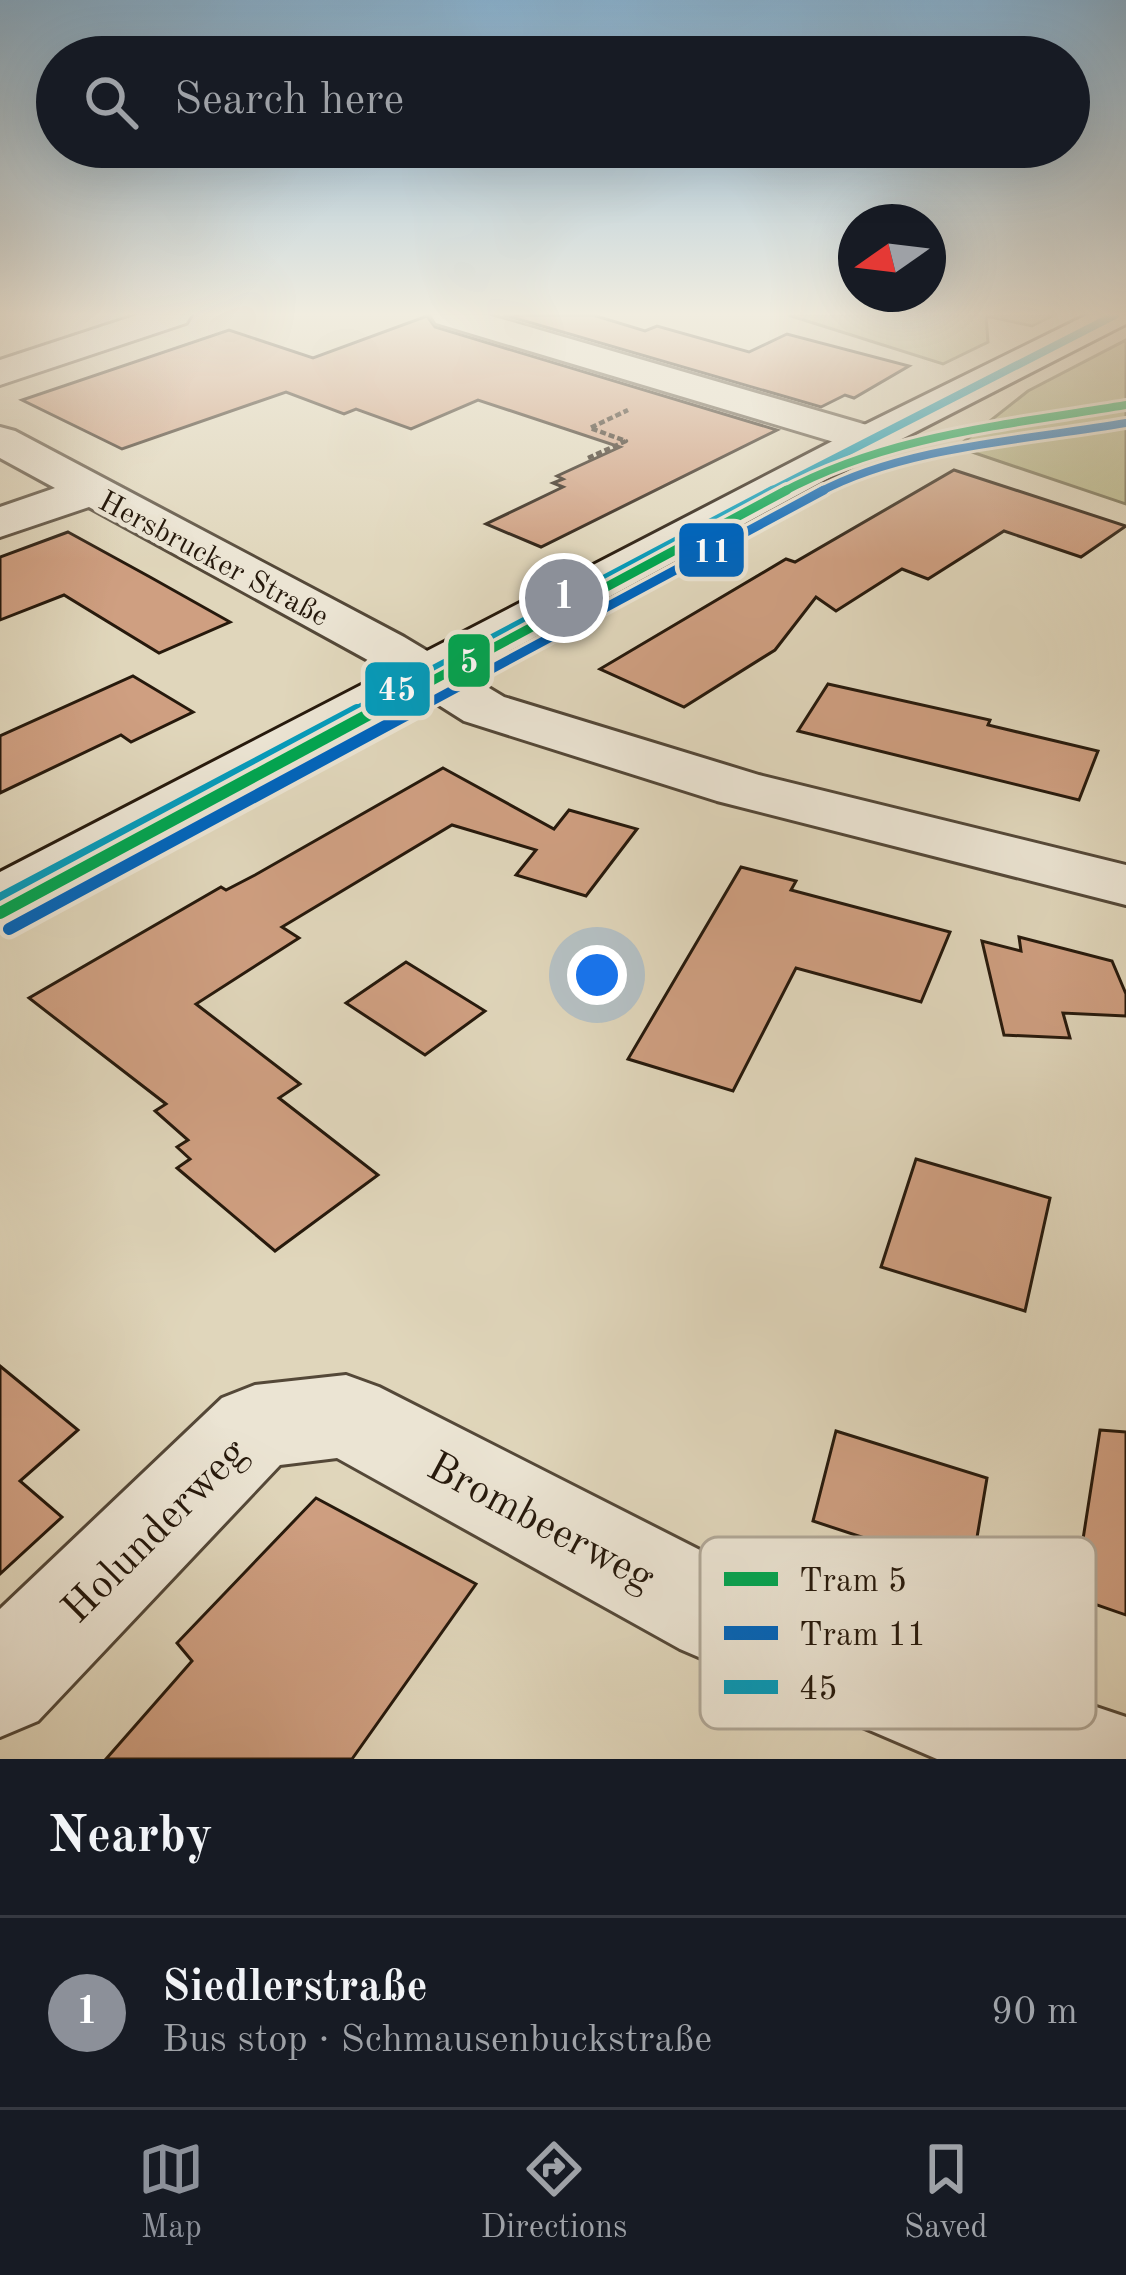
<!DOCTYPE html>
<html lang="en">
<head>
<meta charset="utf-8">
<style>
	:root { --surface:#171b24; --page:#242831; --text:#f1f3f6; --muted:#9ea1a6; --line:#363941; --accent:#8c9099 }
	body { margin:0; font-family:"Old Standard TT",serif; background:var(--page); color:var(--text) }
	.compass { position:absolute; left:838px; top:204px; width:108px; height:108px; border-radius:50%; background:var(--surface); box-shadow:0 12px 48px #0002; rotate:256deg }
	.you { position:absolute; left:597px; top:975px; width:42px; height:42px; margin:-30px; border:9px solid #fff; border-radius:50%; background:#1a73e8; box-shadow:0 0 0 18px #1a73e833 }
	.badge { display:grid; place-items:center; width:78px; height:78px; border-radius:50%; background:var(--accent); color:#fff; font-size:39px; font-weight:700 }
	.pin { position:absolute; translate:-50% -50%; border:6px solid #fff; box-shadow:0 3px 12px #0006 }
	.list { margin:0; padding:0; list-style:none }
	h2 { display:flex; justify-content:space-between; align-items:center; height:156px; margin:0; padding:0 48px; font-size:51px }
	h2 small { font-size:39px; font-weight:400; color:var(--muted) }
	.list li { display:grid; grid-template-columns:78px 1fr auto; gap:36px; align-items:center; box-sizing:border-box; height:192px; padding:0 48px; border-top:3px solid var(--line) }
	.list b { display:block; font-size:45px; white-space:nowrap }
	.list p { margin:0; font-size:39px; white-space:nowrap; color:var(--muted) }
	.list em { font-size:39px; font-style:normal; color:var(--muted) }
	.icon { flex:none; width:66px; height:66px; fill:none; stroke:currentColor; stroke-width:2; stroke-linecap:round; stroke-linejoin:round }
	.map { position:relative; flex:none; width:1126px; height:1759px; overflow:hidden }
	.search { position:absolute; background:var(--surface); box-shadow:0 12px 48px #0002; left:36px; right:36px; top:36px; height:132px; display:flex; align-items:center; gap:30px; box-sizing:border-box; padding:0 42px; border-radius:66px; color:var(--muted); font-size:45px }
	.sheet { height:348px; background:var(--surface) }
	nav { display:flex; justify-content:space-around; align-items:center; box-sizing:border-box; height:168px; border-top:3px solid var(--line); background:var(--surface); font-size:33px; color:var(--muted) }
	nav a { display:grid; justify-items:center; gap:6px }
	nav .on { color:var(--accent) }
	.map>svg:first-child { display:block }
	.green { fill:#bbbb8b; stroke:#706a4c; stroke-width:3 }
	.building { fill:#cf9f81; stroke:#26190c; stroke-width:3 }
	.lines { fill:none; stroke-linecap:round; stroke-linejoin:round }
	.street-casing { stroke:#544838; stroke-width:6 }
	.secondary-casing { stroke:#26190c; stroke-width:6 }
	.path { stroke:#26190c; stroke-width:4.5; stroke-dasharray:6 3; stroke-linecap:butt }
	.street { fill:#ebe4d3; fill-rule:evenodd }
	.secondary { fill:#ebe4d3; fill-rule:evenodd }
	.bus-1-far2-casing { stroke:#ebe4d3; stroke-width:14 }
	.bus-1-far1-casing { stroke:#ebe4d3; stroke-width:16 }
	.bus-1-casing { stroke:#ebe4d3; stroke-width:21 }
	.bus-1-far2 { stroke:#049bbb; stroke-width:8 }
	.bus-1-far1 { stroke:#049bbb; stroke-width:9 }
	.bus-1 { stroke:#049bbb; stroke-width:12 }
	.tram-1-far2-casing { stroke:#ebe4d3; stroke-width:14 }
	.tram-1-far1-casing { stroke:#ebe4d3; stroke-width:16 }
	.tram-1-casing { stroke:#ebe4d3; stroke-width:21 }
	.tram-2-far2-casing { stroke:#ebe4d3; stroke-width:14 }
	.tram-2-far1-casing { stroke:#ebe4d3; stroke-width:16 }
	.tram-2-casing { stroke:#ebe4d3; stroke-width:21 }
	.tram-1-far2 { stroke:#00a651; stroke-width:8 }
	.tram-1-far1 { stroke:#00a651; stroke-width:9 }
	.tram-1 { stroke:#00a651; stroke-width:12 }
	.tram-2-far2 { stroke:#0065bd; stroke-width:8 }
	.tram-2-far1 { stroke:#0065bd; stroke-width:9 }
	.tram-2 { stroke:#0065bd; stroke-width:12 }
	.labels { text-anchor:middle; stroke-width:10; stroke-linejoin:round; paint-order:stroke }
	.far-street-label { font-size:30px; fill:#26190c; stroke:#ebe4d3 }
	.near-street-label { font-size:42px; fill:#26190c; stroke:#ebe4d3 }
	.key { fill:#ebe4d3; stroke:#b0a797; stroke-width:3 }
	.key-label { font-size:33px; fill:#26190c }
	.line-badge { stroke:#ebe4d3; stroke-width:4.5 }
	.badge-label { font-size:33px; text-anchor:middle; font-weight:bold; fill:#fff }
</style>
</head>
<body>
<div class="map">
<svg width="1126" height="1759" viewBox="0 0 1126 1759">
	<rect width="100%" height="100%" fill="#e0d6bb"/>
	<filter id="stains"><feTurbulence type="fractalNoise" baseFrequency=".00167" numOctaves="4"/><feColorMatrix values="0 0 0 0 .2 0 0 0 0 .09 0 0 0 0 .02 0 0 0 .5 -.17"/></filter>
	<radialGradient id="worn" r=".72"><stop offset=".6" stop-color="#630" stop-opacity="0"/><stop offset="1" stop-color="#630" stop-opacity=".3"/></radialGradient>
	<!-- green -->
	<g class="green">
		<path d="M 788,315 L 1054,315 L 1032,326 L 986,316 L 988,342 L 943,364 Z"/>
		<path d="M 1126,340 L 1126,504 L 957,447 L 1028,391 Z"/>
	</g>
	<!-- building -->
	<g class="building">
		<path d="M 504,315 L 593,315 L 645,331 L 657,326 L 749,352 L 787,334 L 909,366 L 854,398 L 845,395 L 821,407 Z"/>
		<path d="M 427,316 L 435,327 L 777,430 L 541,547 L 486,524 L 563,487 L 553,483 L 563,479 L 557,476 L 620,447 L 478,400 L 411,429 L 356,409 L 344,414 L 286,392 L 122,449 L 22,400 L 229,330 L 313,358 Z"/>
		<path d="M 954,470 L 1126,526 L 1081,557 L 1004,531 L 928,579 L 902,569 L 836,611 L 816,597 L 775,650 L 684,707 L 600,669 L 786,559 L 795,562 Z"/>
		<path d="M 68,532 L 150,577 L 230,622 L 159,653 L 64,595 L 0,620 L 0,557 Z"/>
		<path d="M 133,676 L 193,712 L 131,742 L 121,735 L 0,793 L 0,736 Z"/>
		<path d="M 828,684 L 990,720 L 988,725 L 1098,751 L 1079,800 L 798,731 Z"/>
		<path d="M 443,768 L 554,829 L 569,810 L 637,829 L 586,896 L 516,875 L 536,850 L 452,825 L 282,927 L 299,938 L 196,1004 L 300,1084 L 279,1098 L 378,1175 L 275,1251 L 177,1168 L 190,1159 L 177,1147 L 188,1140 L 155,1111 L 166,1104 L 29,998 L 221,887 L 226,890 L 255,875 Z"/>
		<path d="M 741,867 L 796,881 L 791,890 L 950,932 L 921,1002 L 796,968 L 733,1091 L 628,1059 Z"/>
		<path d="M 1019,937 L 1112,961 L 1126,994 L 1126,1016 L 1063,1013 L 1070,1038 L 1004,1035 L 982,941 L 1021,951 Z"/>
		<path d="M 406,962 L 485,1011 L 425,1055 L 346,1003 Z"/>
		<path d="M 916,1159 L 1050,1198 L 1025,1311 L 881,1267 Z"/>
		<path d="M 0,1366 L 78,1430 L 20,1481 L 62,1517 L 0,1574 Z"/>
		<path d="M 1100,1430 L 1126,1432 L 1126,1615 L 1074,1597 Z"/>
		<path d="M 836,1431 L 987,1478 L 971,1573 L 813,1521 Z"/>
		<path d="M 316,1498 L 476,1584 L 352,1759 L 106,1759 L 192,1661 L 177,1643 Z"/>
	</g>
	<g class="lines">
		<defs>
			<g id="street">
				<path d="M 137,315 L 191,315 L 186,323 L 0,385 L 0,360 Z"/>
				<path d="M 431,315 L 488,315 L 884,430 L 891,439 L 884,448 L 869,452 L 854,448 L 436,323 Z"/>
				<path d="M 0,427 L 15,431 L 404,637 L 504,697 L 759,775 L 1126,865 L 1126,905 L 717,801 L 464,721 L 366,659 L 89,507 L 0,537 L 0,507 L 55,488 L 0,458 Z"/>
				<path d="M 346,1375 L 379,1387 L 753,1577 L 992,1672 L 1126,1717 L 1126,1759 L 937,1759 L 680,1649 L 337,1458 L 280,1465 L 38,1721 L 0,1737 L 0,1609 L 222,1398 L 255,1385 Z"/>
			</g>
			<path id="secondary" d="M 1087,315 L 1126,315 L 1126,324 L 884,448 L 24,914 L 0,920 L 0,872 L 854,430 Z"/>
		</defs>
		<!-- street casing -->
		<use href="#street" class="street-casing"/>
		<!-- secondary casing -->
		<use href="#secondary" class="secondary-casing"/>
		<!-- path -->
		<path class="path" d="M 588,458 L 626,441 L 590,428 L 628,410"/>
		<!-- street -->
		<use href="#street" class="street"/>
		<!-- secondary -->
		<use href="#secondary" class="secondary"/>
		<defs>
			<path id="bus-1-far2" d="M 767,493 L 1115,315"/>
			<path id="bus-1-far1" d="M 351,713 L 773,490"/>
			<path id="bus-1" d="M 0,899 L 357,710"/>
		</defs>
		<!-- bus-1-far2 casing -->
		<use href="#bus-1-far2" class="bus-1-far2-casing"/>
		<!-- bus-1-far1 casing -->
		<use href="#bus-1-far1" class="bus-1-far1-casing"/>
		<!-- bus-1 casing -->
		<use href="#bus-1" class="bus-1-casing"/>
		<!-- bus-1-far2 -->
		<use href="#bus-1-far2" class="bus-1-far2"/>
		<!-- bus-1-far1 -->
		<use href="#bus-1-far1" class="bus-1-far1"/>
		<!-- bus-1 -->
		<use href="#bus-1" class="bus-1"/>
		<defs>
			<path id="tram-1-far2" d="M 781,493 C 888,435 1007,425 1126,405"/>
			<path id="tram-1-far1" d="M 372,713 L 787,490"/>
			<path id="tram-1" d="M 0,913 L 377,710"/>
			<path id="tram-2-far2" d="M 818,493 C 905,446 1029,440 1126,423"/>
			<path id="tram-2-far1" d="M 410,713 L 824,490"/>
			<path id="tram-2" d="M 9,929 L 415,710"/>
		</defs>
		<!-- tram-1-far2 casing -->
		<use href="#tram-1-far2" class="tram-1-far2-casing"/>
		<!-- tram-1-far1 casing -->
		<use href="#tram-1-far1" class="tram-1-far1-casing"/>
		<!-- tram-1 casing -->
		<use href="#tram-1" class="tram-1-casing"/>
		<!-- tram-2-far2 casing -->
		<use href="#tram-2-far2" class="tram-2-far2-casing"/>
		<!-- tram-2-far1 casing -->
		<use href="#tram-2-far1" class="tram-2-far1-casing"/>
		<!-- tram-2 casing -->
		<use href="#tram-2" class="tram-2-casing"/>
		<!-- tram-1-far2 -->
		<use href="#tram-1-far2" class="tram-1-far2"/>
		<!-- tram-1-far1 -->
		<use href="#tram-1-far1" class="tram-1-far1"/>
		<!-- tram-1 -->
		<use href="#tram-1" class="tram-1"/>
		<!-- tram-2-far2 -->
		<use href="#tram-2-far2" class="tram-2-far2"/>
		<!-- tram-2-far1 -->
		<use href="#tram-2-far1" class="tram-2-far1"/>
		<!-- tram-2 -->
		<use href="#tram-2" class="tram-2"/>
	</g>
	<!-- sky -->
	<linearGradient id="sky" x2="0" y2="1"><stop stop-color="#88b5d6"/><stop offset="0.56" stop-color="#f1ede0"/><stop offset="1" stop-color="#f1ede0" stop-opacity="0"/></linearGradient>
	<rect width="1126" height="561" fill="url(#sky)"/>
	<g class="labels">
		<!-- far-street labels -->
		<g class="far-street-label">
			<text transform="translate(214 558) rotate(28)" y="10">Hersbrucker Straße</text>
		</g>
		<!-- near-street labels -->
		<g class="near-street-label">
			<text transform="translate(542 1520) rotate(28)" y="15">Brombeerweg</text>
			<text transform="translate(153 1529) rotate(-45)" y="15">Holunderweg</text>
		</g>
	</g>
	<!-- legend -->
	<rect x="700" y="1537" width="396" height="192" rx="18" class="key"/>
	<rect x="724" y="1572" width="54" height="14" fill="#00a651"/>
	<rect x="724" y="1626" width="54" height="14" fill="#0065bd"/>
	<rect x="724" y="1680" width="54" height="14" fill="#049bbb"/>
	<g class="key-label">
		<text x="799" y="1591">Tram 5</text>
		<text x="799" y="1645">Tram 11</text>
		<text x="799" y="1699">45</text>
	</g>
	<g class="line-badge">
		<rect x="677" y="521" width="69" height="58" rx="12" fill="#0065bd"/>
		<rect x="446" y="632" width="46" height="57" rx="12" fill="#00a651"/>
		<rect x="363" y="660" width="69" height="58" rx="12" fill="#049bbb"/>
	</g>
	<g class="badge-label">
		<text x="712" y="562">11</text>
		<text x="469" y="672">5</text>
		<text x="397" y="700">45</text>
	</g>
	<rect width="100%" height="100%" filter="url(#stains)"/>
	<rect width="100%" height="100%" fill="url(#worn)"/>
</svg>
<svg class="compass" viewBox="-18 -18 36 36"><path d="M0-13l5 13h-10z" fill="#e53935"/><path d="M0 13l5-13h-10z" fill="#9ea1a6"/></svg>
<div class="you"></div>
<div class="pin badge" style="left:564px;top:598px">1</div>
<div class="search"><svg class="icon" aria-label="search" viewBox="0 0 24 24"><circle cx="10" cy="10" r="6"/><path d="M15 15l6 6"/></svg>Search here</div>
</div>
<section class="sheet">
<h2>Nearby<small></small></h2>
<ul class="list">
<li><span class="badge">1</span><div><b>Siedlerstraße</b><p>Bus stop · Schmausenbuckstraße</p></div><em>90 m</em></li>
</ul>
</section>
<nav>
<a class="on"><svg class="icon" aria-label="map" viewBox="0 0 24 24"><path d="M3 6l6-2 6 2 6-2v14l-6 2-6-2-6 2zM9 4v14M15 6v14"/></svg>Map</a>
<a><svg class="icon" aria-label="directions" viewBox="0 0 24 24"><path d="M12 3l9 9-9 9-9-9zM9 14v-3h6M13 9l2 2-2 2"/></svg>Directions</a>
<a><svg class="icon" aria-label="saved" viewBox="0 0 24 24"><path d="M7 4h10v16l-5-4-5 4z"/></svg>Saved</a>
</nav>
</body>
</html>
